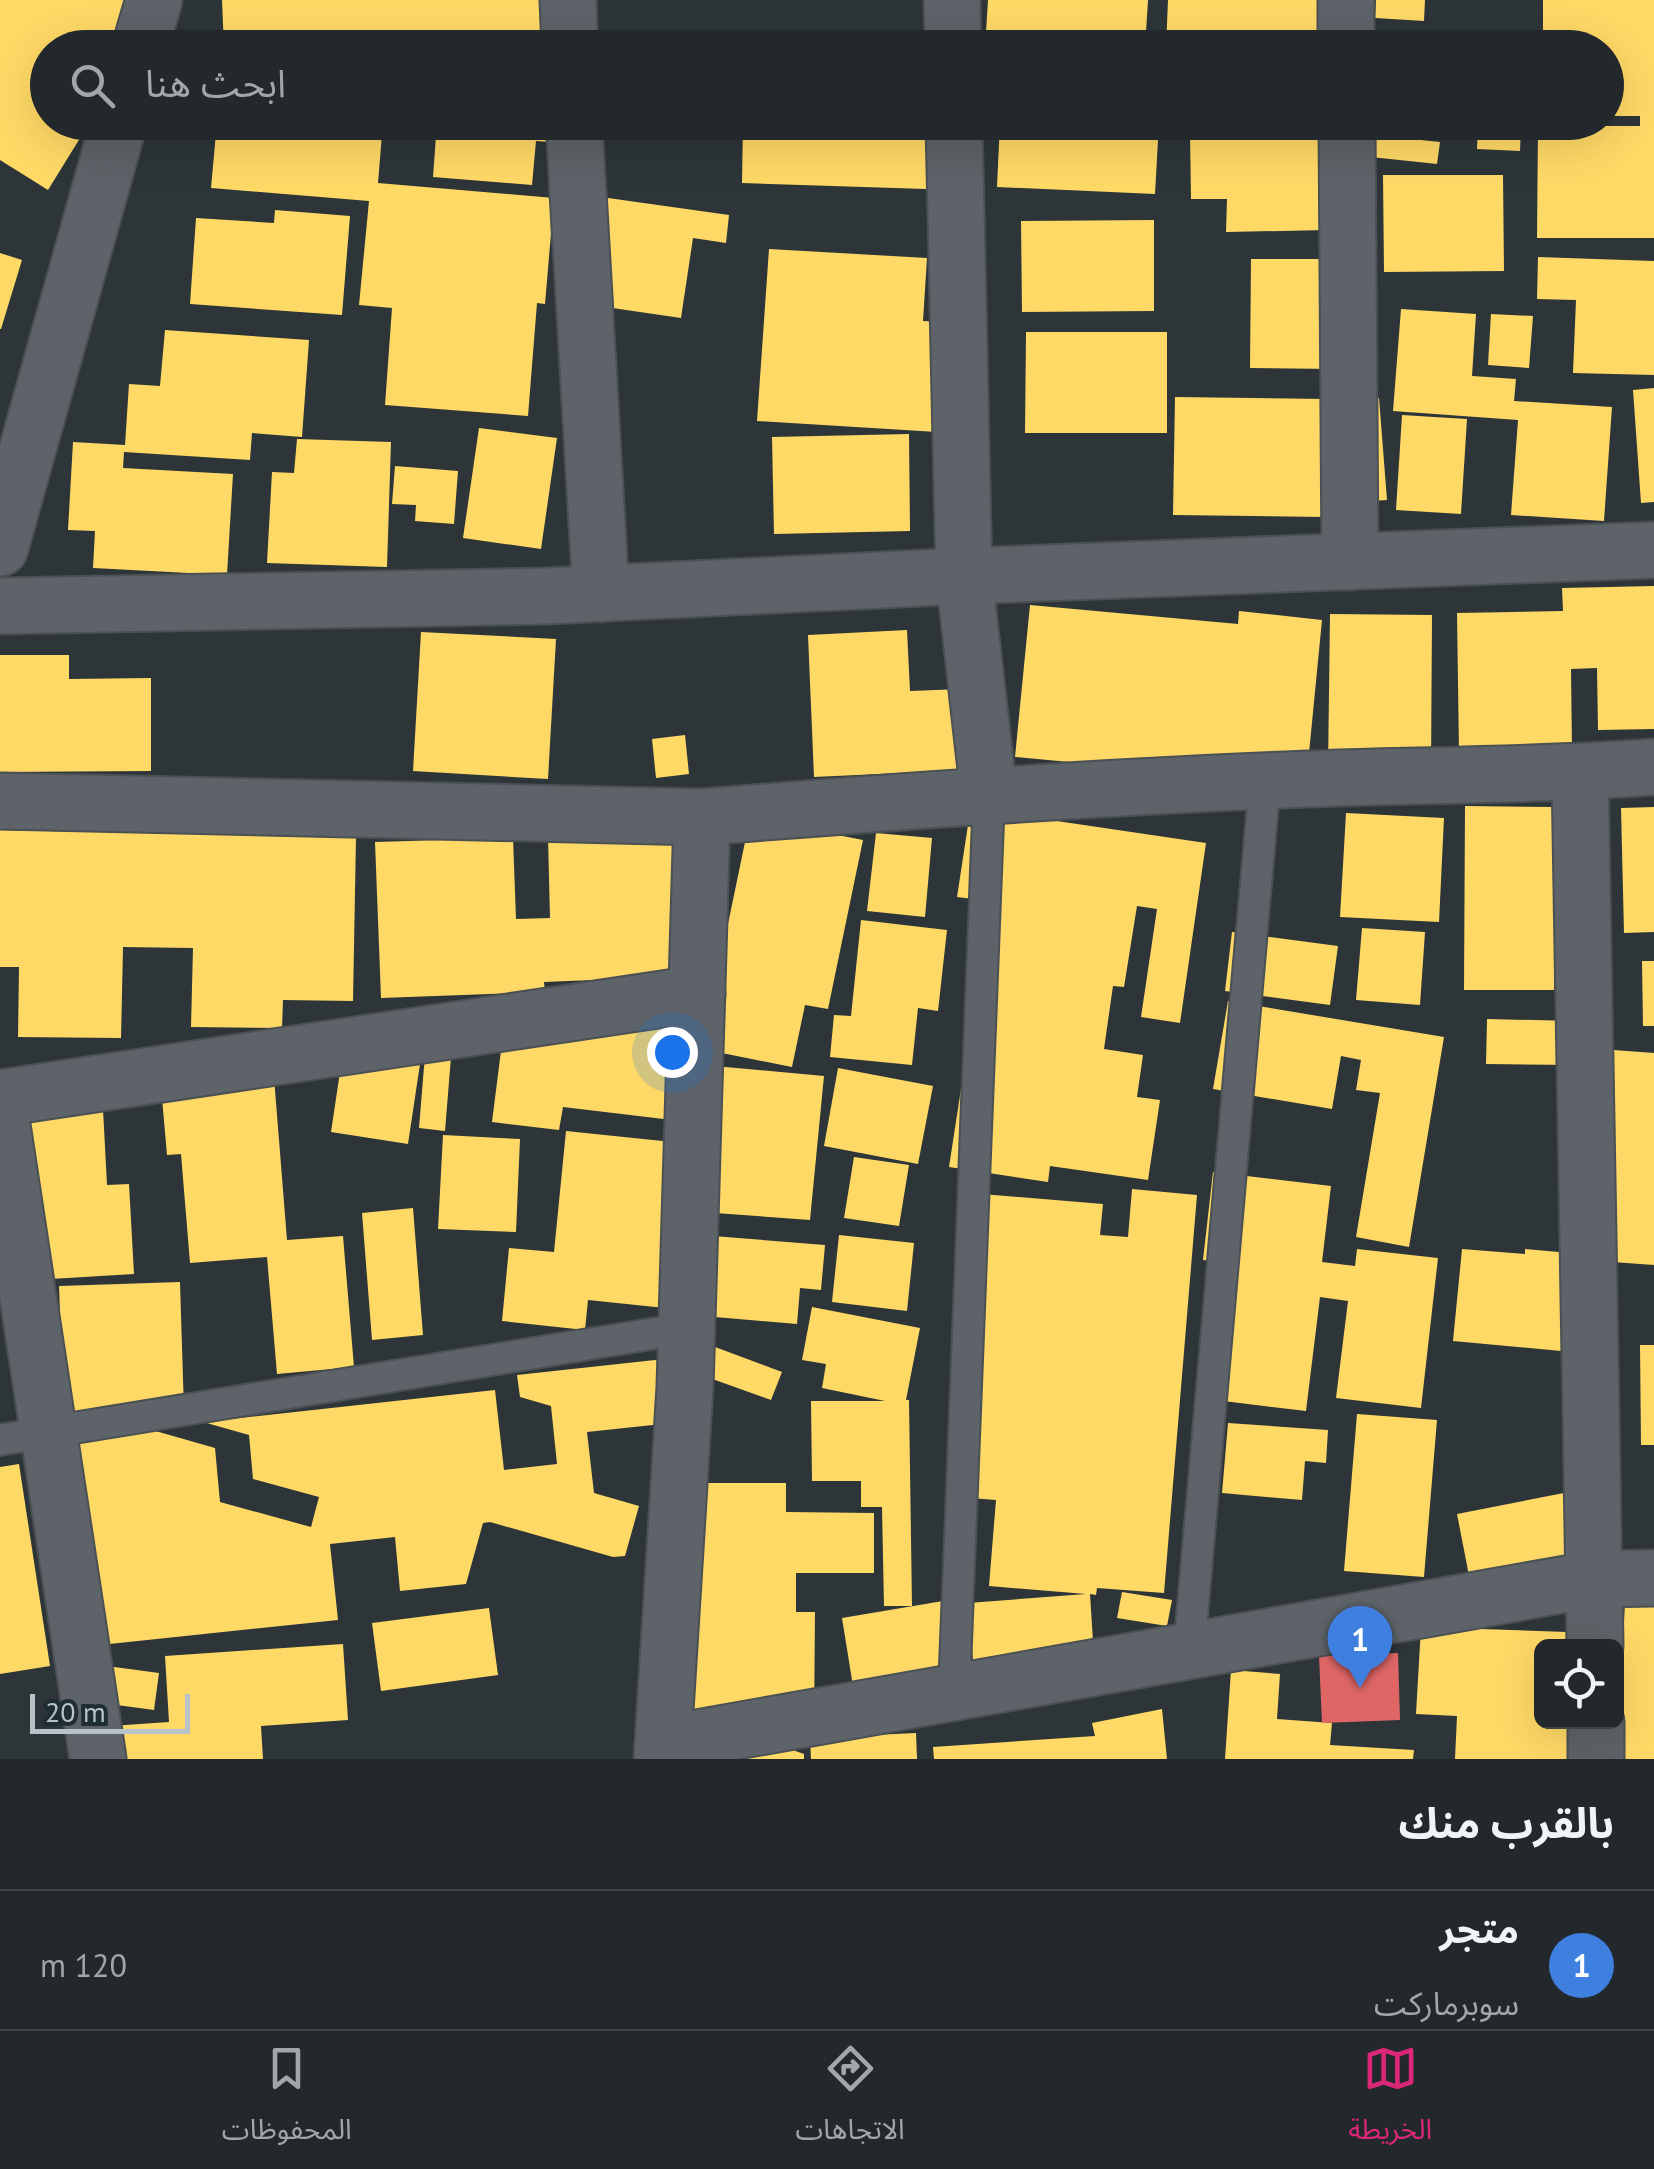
<!DOCTYPE html>
<html lang="ar">
<head>
<meta charset="utf-8">
<style>
	:root { --surface:#22282b; --page:#2e3437; --text:#f1f3f6; --muted:#a2a6a9; --line:#3f4447; --accent:#db2777 }
	body { margin:0; font-family:"PT Sans","Noto Sans Arabic",sans-serif; background:var(--page); color:var(--text); direction:rtl }
	.controls { position:absolute; right:30px; bottom:30px; display:grid; overflow:hidden; border-radius:15px; box-shadow:0 10px 40px #0002 }
	.controls button { width:90px; height:90px; display:grid; place-items:center; padding:0; border:0; border-bottom:2px solid var(--line); background:var(--surface); color:var(--text); font:50px sans-serif }
	.scale { position:absolute; left:30px; bottom:25px; width:160px; box-sizing:border-box; padding-left:10px; border:5px solid #b7c2c9; border-top:0; font-size:28px; line-height:35px; white-space:nowrap; color:#b7c2c9; -webkit-text-stroke:8px #1f2d34; paint-order:stroke }
	.you { position:absolute; left:672px; top:1052px; width:35px; height:35px; margin:-25px; border:8px solid #fff; border-radius:50%; background:#1a73e8; box-shadow:0 0 0 15px #1a73e833 }
	.badge { display:grid; place-items:center; width:65px; height:65px; border-radius:50%; background:var(--accent); color:#fff; font-size:32px; font-weight:700 }
	.pin { position:absolute; translate:-50% -82px; filter:drop-shadow(0 2px 5px #0008) }
	.pin::after { content:''; position:absolute; top:52px; width:35px; height:30px; background:inherit; clip-path:polygon(0 0,100% 0,50% 100%) }
	.list { margin:0; padding:0; list-style:none }
	h2 { display:flex; justify-content:space-between; align-items:center; height:130px; margin:0; padding:0 40px; font-size:42px }
	h2 small { font-size:32px; font-weight:400; color:var(--muted) }
	.list li { display:grid; grid-template-columns:65px 1fr auto; gap:30px; align-items:center; box-sizing:border-box; height:140px; padding:0 40px; border-top:2px solid var(--line) }
	.list b { display:block; font-size:38px; white-space:nowrap }
	.list p { margin:0; font-size:32px; white-space:nowrap; color:var(--muted) }
	.list em { font-size:32px; font-style:normal; color:var(--muted) }
	.icon { flex:none; width:55px; height:55px; fill:none; stroke:currentColor; stroke-width:2; stroke-linecap:round; stroke-linejoin:round }
	.map { position:relative; flex:none; width:1654px; height:1759px; overflow:hidden; direction:ltr }
	.search { position:absolute; background:var(--surface); box-shadow:0 10px 40px #0002; left:30px; right:30px; top:30px; height:110px; display:flex; align-items:center; gap:25px; box-sizing:border-box; padding:0 35px; border-radius:55px; color:var(--muted); font-size:38px }
	.sheet { height:270px; background:var(--surface) }
	nav { display:flex; justify-content:space-around; align-items:center; box-sizing:border-box; height:140px; border-top:2px solid var(--line); background:var(--surface); font-size:28px; color:var(--muted) }
	nav a { display:grid; justify-items:center; gap:5px }
	nav .on { color:var(--accent) }
	.map>svg:first-child { display:block }
	.homes { fill:#ffd966 }
	.shops { fill:#e06666 }
	.lines { fill:none; stroke-linecap:round; stroke-linejoin:round }
	.service-casing { stroke:#4a5054; stroke-width:34 }
	.minor-casing { stroke:#4a5054; stroke-width:59 }
	.service { stroke:#5d6368; stroke-width:30 }
	.minor { stroke:#5d6368; stroke-width:55 }
</style>
</head>
<body>
<div class="map">
<svg width="1654" height="1759" viewBox="0 0 1654 1759">
	<rect width="100%" height="100%" fill="#2d3539"/>
	<!-- homes -->
	<g class="homes">
		<path d="M 0,0 L 173,0 L 144,48 L 110,48 L 105,45 L 103,48 L 48,48 L 48,122 L 90,122 L 48,190 L 0,160 Z"/>
		<path d="M 222,0 L 551,0 L 552,43 L 446,48 L 224,48 Z"/>
		<path d="M 988,0 L 1148,0 L 1145,48 L 985,48 Z"/>
		<path d="M 1168,0 L 1323,0 L 1322,48 L 1166,48 Z"/>
		<path d="M 1376,0 L 1425,0 L 1424,21 L 1375,18 Z"/>
		<path d="M 1543,0 L 1654,0 L 1654,238 L 1537,238 L 1538,126 L 1640,126 L 1640,116 L 1606,116 L 1606,48 L 1543,48 Z"/>
		<path d="M 217,122 L 383,122 L 378,183 L 554,198 L 545,304 L 537,303 L 528,416 L 385,405 L 392,308 L 359,305 L 369,201 L 211,188 Z"/>
		<path d="M 437,122 L 563,122 L 562,143 L 536,141 L 532,185 L 433,177 Z"/>
		<path d="M 743,122 L 928,122 L 926,189 L 742,183 Z"/>
		<path d="M 1000,122 L 1159,122 L 1155,194 L 997,187 Z"/>
		<path d="M 1375,122 L 1404,122 L 1402,138 L 1440,142 L 1437,164 L 1371,157 Z"/>
		<path d="M 1478,122 L 1521,122 L 1520,151 L 1477,149 Z"/>
		<path d="M 1327,130 L 1327,230 L 1226,232 L 1227,199 L 1191,199 L 1190,132 Z"/>
		<path d="M 1383,175 L 1503,175 L 1504,271 L 1384,272 Z"/>
		<path d="M 608,198 L 729,215 L 726,243 L 693,238 L 681,318 L 592,305 Z"/>
		<path d="M 275,210 L 350,216 L 342,315 L 190,304 L 196,218 L 274,223 Z"/>
		<path d="M 1154,220 L 1154,311 L 1022,312 L 1021,221 Z"/>
		<path d="M 769,249 L 927,258 L 923,321 L 944,322 L 937,432 L 757,421 Z"/>
		<path d="M 0,253 L 22,260 L 1,329 L 0,329 Z"/>
		<path d="M 1538,257 L 1654,261 L 1654,375 L 1573,373 L 1576,300 L 1537,299 Z"/>
		<path d="M 1251,259 L 1336,259 L 1335,369 L 1250,368 Z"/>
		<path d="M 1401,309 L 1476,314 L 1472,376 L 1516,379 L 1514,401 L 1612,407 L 1604,521 L 1511,515 L 1518,420 L 1393,411 Z"/>
		<path d="M 1491,314 L 1533,316 L 1529,368 L 1488,365 Z"/>
		<path d="M 165,330 L 309,340 L 302,437 L 252,433 L 250,460 L 124,452 L 123,468 L 233,474 L 227,575 L 93,568 L 95,531 L 68,530 L 73,442 L 125,445 L 129,384 L 160,386 Z"/>
		<path d="M 1026,332 L 1167,332 L 1167,433 L 1025,433 Z"/>
		<path d="M 1654,388 L 1654,502 L 1641,503 L 1633,390 Z"/>
		<path d="M 1175,397 L 1326,399 L 1324,517 L 1173,515 Z"/>
		<path d="M 1379,398 L 1387,500 L 1355,502 L 1348,400 Z"/>
		<path d="M 1402,415 L 1467,419 L 1461,514 L 1396,510 Z"/>
		<path d="M 479,428 L 557,438 L 541,549 L 463,538 Z"/>
		<path d="M 909,434 L 910,531 L 774,534 L 772,437 Z"/>
		<path d="M 297,439 L 391,442 L 387,567 L 267,563 L 272,472 L 294,473 Z"/>
		<path d="M 395,466 L 458,471 L 454,524 L 415,521 L 416,505 L 392,504 Z"/>
		<path d="M 1654,586 L 1654,729 L 1598,730 L 1597,668 L 1571,669 L 1572,752 L 1459,754 L 1457,613 L 1563,611 L 1562,588 Z"/>
		<path d="M 1030,605 L 1238,624 L 1239,611 L 1322,620 L 1306,784 L 1015,757 Z"/>
		<path d="M 1330,614 L 1432,615 L 1431,769 L 1328,769 Z"/>
		<path d="M 907,630 L 910,691 L 962,689 L 965,770 L 814,777 L 808,635 Z"/>
		<path d="M 421,632 L 556,639 L 548,779 L 413,771 Z"/>
		<path d="M 0,655 L 69,655 L 69,679 L 151,678 L 151,771 L 0,772 Z"/>
		<path d="M 685,735 L 689,774 L 656,778 L 652,739 Z"/>
		<path d="M 1465,806 L 1556,807 L 1554,990 L 1464,990 Z"/>
		<path d="M 1654,807 L 1654,932 L 1624,933 L 1621,808 Z"/>
		<path d="M 996,812 L 1206,843 L 1180,1023 L 1141,1017 L 1157,909 L 1137,906 L 1124,987 L 1113,986 L 1104,1049 L 1143,1055 L 1137,1097 L 1160,1100 L 1148,1180 L 1050,1166 L 1048,1182 L 949,1167 L 990,901 L 957,897 L 968,825 L 994,829 Z"/>
		<path d="M 1346,813 L 1444,818 L 1439,922 L 1340,917 Z"/>
		<path d="M 750,818 L 863,840 L 828,1009 L 805,1005 L 792,1067 L 702,1049 Z"/>
		<path d="M 0,830 L 356,837 L 353,1001 L 283,1000 L 282,1028 L 191,1027 L 193,948 L 123,947 L 121,1038 L 18,1037 L 19,967 L 0,967 Z"/>
		<path d="M 685,832 L 691,976 L 544,982 L 545,992 L 381,998 L 375,842 L 513,838 L 516,919 L 550,918 L 548,837 Z"/>
		<path d="M 876,833 L 932,838 L 925,917 L 867,911 Z"/>
		<path d="M 861,920 L 947,930 L 938,1011 L 918,1008 L 912,1065 L 830,1057 L 834,1015 L 851,1016 Z"/>
		<path d="M 1362,928 L 1425,932 L 1420,1005 L 1356,1000 Z"/>
		<path d="M 1232,932 L 1338,946 L 1330,1005 L 1225,991 Z"/>
		<path d="M 1642,961 L 1654,961 L 1654,1026 L 1643,1026 Z"/>
		<path d="M 1228,1001 L 1444,1037 L 1409,1247 L 1356,1237 L 1380,1093 L 1356,1090 L 1361,1060 L 1341,1056 L 1332,1109 L 1213,1089 Z"/>
		<path d="M 688,1004 L 672,1120 L 563,1107 L 559,1130 L 492,1122 L 505,1019 Z"/>
		<path d="M 1487,1019 L 1575,1021 L 1574,1065 L 1486,1064 Z"/>
		<path d="M 346,1032 L 423,1044 L 408,1144 L 331,1132 Z"/>
		<path d="M 1587,1048 L 1654,1053 L 1654,1265 L 1598,1261 Z"/>
		<path d="M 425,1055 L 451,1057 L 445,1131 L 419,1128 Z"/>
		<path d="M 273,1065 L 287,1240 L 343,1236 L 354,1367 L 277,1374 L 267,1257 L 190,1263 L 181,1154 L 167,1155 L 160,1075 Z"/>
		<path d="M 714,1066 L 824,1076 L 810,1220 L 715,1213 L 713,1236 L 825,1245 L 821,1290 L 800,1288 L 797,1324 L 692,1315 Z"/>
		<path d="M 838,1068 L 933,1086 L 918,1164 L 824,1146 Z"/>
		<path d="M 102,1090 L 107,1185 L 129,1184 L 134,1274 L 17,1281 L 7,1096 Z"/>
		<path d="M 566,1131 L 682,1143 L 665,1308 L 588,1300 L 585,1330 L 502,1321 L 509,1248 L 554,1252 Z"/>
		<path d="M 443,1135 L 520,1139 L 516,1232 L 438,1229 Z"/>
		<path d="M 854,1157 L 909,1165 L 899,1226 L 844,1218 Z"/>
		<path d="M 1213,1172 L 1331,1186 L 1322,1262 L 1355,1266 L 1357,1249 L 1438,1258 L 1421,1408 L 1336,1398 L 1348,1301 L 1320,1297 L 1306,1411 L 1207,1399 L 1231,1338 L 1238,1264 L 1203,1260 Z"/>
		<path d="M 1132,1189 L 1197,1195 L 1164,1593 L 1097,1588 L 1096,1595 L 1090,1594 L 1095,1673 L 975,1683 L 968,1603 L 1086,1594 L 989,1586 L 996,1500 L 945,1496 L 970,1193 L 1103,1204 L 1100,1235 L 1128,1237 Z"/>
		<path d="M 413,1208 L 423,1335 L 372,1340 L 362,1213 Z"/>
		<path d="M 839,1235 L 914,1243 L 907,1311 L 832,1302 Z"/>
		<path d="M 1462,1249 L 1525,1254 L 1525,1249 L 1570,1253 L 1561,1351 L 1453,1341 Z"/>
		<path d="M 180,1282 L 184,1411 L 64,1415 L 59,1286 Z"/>
		<path d="M 812,1307 L 920,1328 L 906,1400 L 909,1400 L 912,1606 L 884,1606 L 882,1507 L 861,1507 L 861,1481 L 812,1481 L 811,1401 L 885,1401 L 822,1388 L 826,1364 L 802,1360 Z"/>
		<path d="M 1640,1345 L 1654,1345 L 1654,1445 L 1641,1445 Z"/>
		<path d="M 715,1347 L 782,1372 L 771,1400 L 704,1376 Z"/>
		<path d="M 655,1360 L 678,1367 L 662,1424 L 587,1432 L 594,1493 L 639,1506 L 625,1556 L 613,1557 L 490,1522 L 483,1523 L 466,1584 L 400,1591 L 395,1537 L 330,1544 L 338,1620 L 100,1645 L 79,1438 L 152,1430 L 215,1448 L 220,1502 L 311,1527 L 319,1497 L 253,1479 L 249,1435 L 203,1422 L 495,1390 L 504,1470 L 557,1464 L 551,1406 L 520,1397 L 517,1375 Z"/>
		<path d="M 1357,1414 L 1437,1420 L 1424,1577 L 1344,1571 Z"/>
		<path d="M 1228,1423 L 1328,1430 L 1326,1463 L 1305,1461 L 1302,1500 L 1222,1493 Z"/>
		<path d="M 19,1464 L 50,1666 L 0,1674 L 0,1467 Z"/>
		<path d="M 693,1483 L 786,1483 L 786,1512 L 874,1513 L 874,1573 L 796,1573 L 796,1612 L 815,1612 L 814,1728 L 692,1727 Z"/>
		<path d="M 1574,1491 L 1589,1567 L 1472,1591 L 1457,1514 Z"/>
		<path d="M 1122,1592 L 1172,1600 L 1167,1626 L 1117,1618 Z"/>
		<path d="M 943,1601 L 958,1695 L 857,1711 L 842,1618 Z"/>
		<path d="M 1625,1604 L 1654,1606 L 1654,1759 L 1616,1759 Z"/>
		<path d="M 489,1608 L 498,1675 L 381,1691 L 372,1623 Z"/>
		<path d="M 1421,1627 L 1596,1633 L 1596,1646 L 1542,1646 L 1542,1722 L 1593,1722 L 1591,1759 L 1455,1759 L 1457,1716 L 1416,1714 Z"/>
		<path d="M 343,1644 L 348,1720 L 261,1726 L 263,1759 L 99,1759 L 97,1727 L 169,1722 L 165,1656 Z"/>
		<path d="M 92,1664 L 159,1673 L 154,1710 L 87,1701 Z"/>
		<path d="M 1231,1670 L 1280,1674 L 1277,1719 L 1332,1723 L 1330,1745 L 1414,1750 L 1413,1759 L 1225,1759 Z"/>
		<path d="M 1162,1709 L 1167,1759 L 934,1759 L 933,1747 L 1095,1736 L 1092,1723 Z"/>
		<path d="M 916,1733 L 917,1759 L 811,1759 L 810,1738 Z"/>
		<path d="M 787,1748 L 804,1754 L 804,1759 L 668,1759 Z"/>
	</g>
	<!-- shops -->
	<path class="shops" d="M 1398,1653 L 1400,1720 L 1322,1723 L 1319,1656 Z"/>
	<g class="lines">
		<defs>
			<g id="service">
				<path d="M 0,1440 L 688,1328"/>
				<path d="M 1189,1651 L 1265,780"/>
				<path d="M 954,1693 L 989,795"/>
			</g>
			<g id="minor">
				<path d="M 568,0 L 570,48"/>
				<path d="M 952,0 L 953,48"/>
				<path d="M 1346,0 L 1346,48"/>
				<path d="M 140,48 L 154,0"/>
				<path d="M 574,122 L 601,594"/>
				<path d="M 954,122 L 964,576 L 989,795"/>
				<path d="M 1347,122 L 1350,562"/>
				<path d="M 0,548 L 119,122"/>
				<path d="M 0,606 L 546,596 L 964,576 L 1654,550"/>
				<path d="M 1580,772 L 1595,1646"/>
				<path d="M 0,801 L 702,817"/>
				<path d="M 0,1098 L 697,994"/>
				<path d="M 0,1112 L 98,1759"/>
				<path d="M 1596,1722 L 1596,1759"/>
				<path d="M 663,1744 L 1595,1579 L 1654,1578"/>
				<path d="M 662,1759 L 685,1387 L 702,817 C 888,802 1074,789 1261,781 C 1392,774 1523,777 1654,767"/>
			</g>
		</defs>
		<!-- service casing -->
		<use href="#service" class="service-casing"/>
		<!-- minor casing -->
		<use href="#minor" class="minor-casing"/>
		<!-- service -->
		<use href="#service" class="service"/>
		<!-- minor -->
		<use href="#minor" class="minor"/>
	</g>
</svg>
<div class="controls">
<button><svg class="icon" aria-label="locate" viewBox="0 0 24 24"><circle cx="12" cy="12" r="6"/><path d="M12 2v4M12 18v4M2 12h4M18 12h4"/></svg></button>
</div>
<div class="scale">20 m</div>
<div class="you"></div>
<div class="pin badge" style="left:1360px;top:1688px;background:#3f7fe0">1</div>
<div class="search"><svg class="icon" aria-label="search" viewBox="0 0 24 24"><circle cx="10" cy="10" r="6"/><path d="M15 15l6 6"/></svg>ابحث هنا</div>
</div>
<section class="sheet">
<h2>بالقرب منك<small></small></h2>
<ul class="list">
<li><span class="badge" style="background:#3f7fe0">1</span><div><b>متجر</b><p>سوبرماركت</p></div><em>120 m</em></li>
</ul>
</section>
<nav>
<a class="on"><svg class="icon" aria-label="map" viewBox="0 0 24 24"><path d="M3 6l6-2 6 2 6-2v14l-6 2-6-2-6 2zM9 4v14M15 6v14"/></svg>الخريطة</a>
<a><svg class="icon" aria-label="directions" viewBox="0 0 24 24"><path d="M12 3l9 9-9 9-9-9zM9 14v-3h6M13 9l2 2-2 2"/></svg>الاتجاهات</a>
<a><svg class="icon" aria-label="saved" viewBox="0 0 24 24"><path d="M7 4h10v16l-5-4-5 4z"/></svg>المحفوظات</a>
</nav>
</body>
</html>
